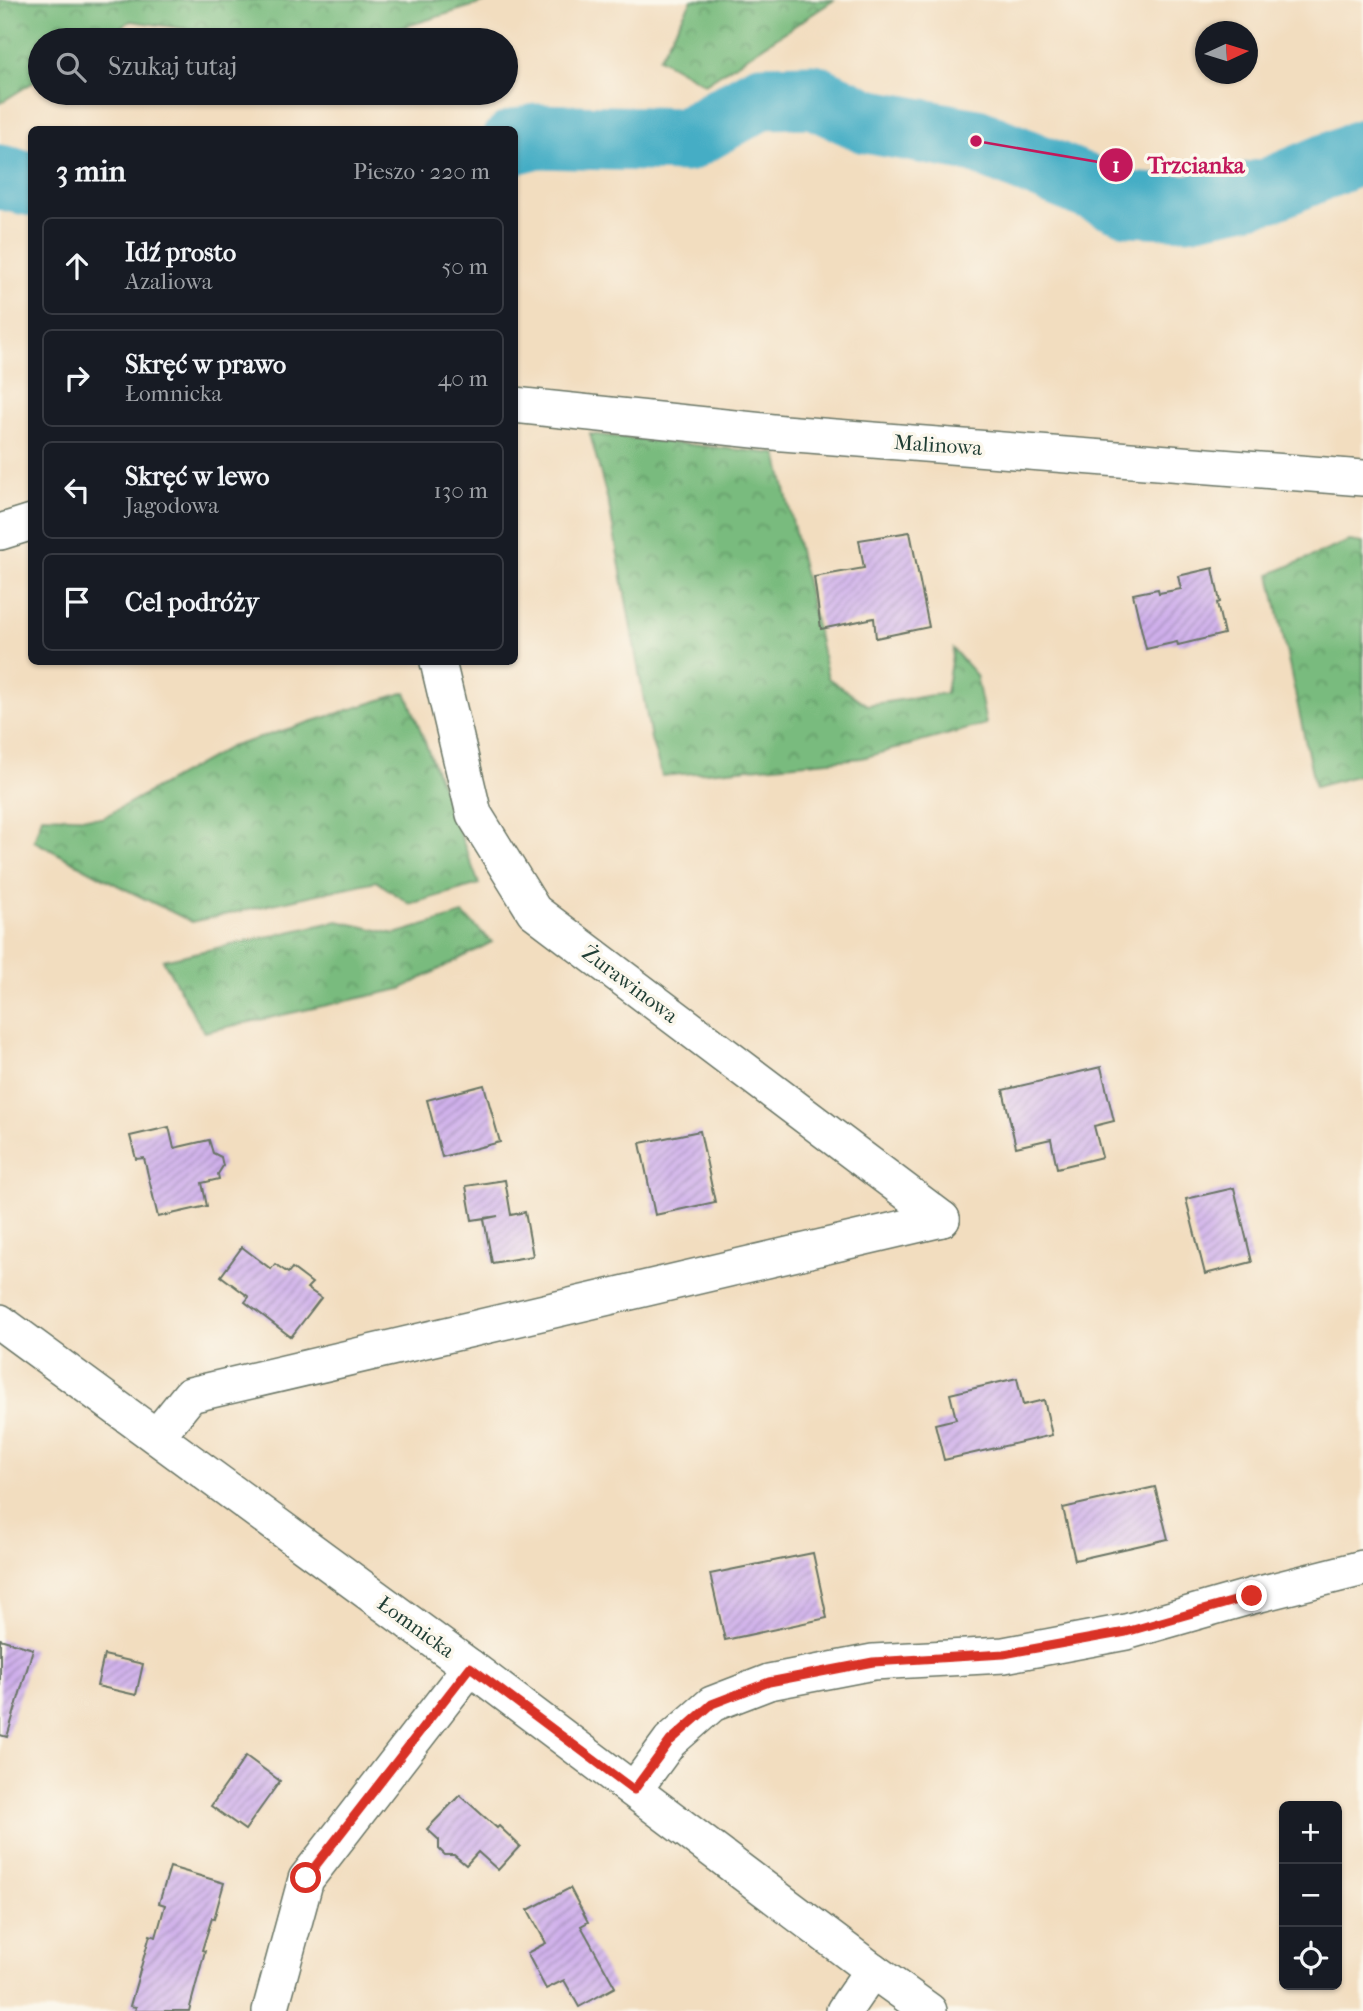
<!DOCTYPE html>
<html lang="pl">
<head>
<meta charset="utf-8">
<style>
	:root { --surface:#171b24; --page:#20242c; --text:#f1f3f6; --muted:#9ea1a6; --line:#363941 }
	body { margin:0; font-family:"IM FELL French Canon",serif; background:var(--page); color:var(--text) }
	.controls { position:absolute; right:21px; bottom:21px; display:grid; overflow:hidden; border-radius:10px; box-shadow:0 2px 5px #0004 }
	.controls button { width:63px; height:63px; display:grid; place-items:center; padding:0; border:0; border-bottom:2px solid var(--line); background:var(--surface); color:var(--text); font:35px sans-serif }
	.compass { position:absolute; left:1195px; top:21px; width:63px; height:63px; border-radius:50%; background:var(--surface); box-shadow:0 2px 5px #0004; rotate:86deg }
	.stop { position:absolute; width:21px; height:21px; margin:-16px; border:5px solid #d93025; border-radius:50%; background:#fff }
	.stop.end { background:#d93025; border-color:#fff; box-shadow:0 2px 7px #0008 }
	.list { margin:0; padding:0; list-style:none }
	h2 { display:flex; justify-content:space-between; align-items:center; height:91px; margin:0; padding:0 28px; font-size:30px }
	h2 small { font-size:23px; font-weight:400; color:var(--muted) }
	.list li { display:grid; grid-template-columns:46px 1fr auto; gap:21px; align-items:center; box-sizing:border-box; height:98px; margin:0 14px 14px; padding:0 14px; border:2px solid var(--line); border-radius:10px }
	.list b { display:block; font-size:26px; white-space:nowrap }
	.list p { margin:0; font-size:23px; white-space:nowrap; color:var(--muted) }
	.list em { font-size:23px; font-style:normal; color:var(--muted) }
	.icon { flex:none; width:38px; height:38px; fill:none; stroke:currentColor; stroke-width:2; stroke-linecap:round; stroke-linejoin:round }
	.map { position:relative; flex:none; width:1363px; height:2011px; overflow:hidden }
	.search { position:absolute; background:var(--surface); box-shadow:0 2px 5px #0004; left:28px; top:28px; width:490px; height:77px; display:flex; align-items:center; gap:18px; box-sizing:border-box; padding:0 24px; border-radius:38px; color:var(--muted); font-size:26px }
	.panel { position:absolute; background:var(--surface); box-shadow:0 2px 5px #0004; left:28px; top:126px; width:490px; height:539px; border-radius:10px }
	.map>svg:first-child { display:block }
	.forest { fill:url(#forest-crowns); stroke:#4c7c59; stroke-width:2 }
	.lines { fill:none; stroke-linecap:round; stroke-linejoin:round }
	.river { stroke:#45adc5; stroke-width:65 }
	.building { fill:url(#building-hatch) }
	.minor-casing { stroke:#697565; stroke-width:38 }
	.minor { stroke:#fff; stroke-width:35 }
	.route { stroke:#d93025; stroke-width:9 }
	.labels { text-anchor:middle; stroke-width:7; stroke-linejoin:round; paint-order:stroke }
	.street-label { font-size:21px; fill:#1f3d34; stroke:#fbf7ec }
	.leader { fill:none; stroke:#c2185b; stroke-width:2.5 }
	.callout-dot { fill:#c2185b; stroke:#fbf7ec; stroke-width:2.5 }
	.mark-label { font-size:21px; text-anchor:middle; font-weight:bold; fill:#fff }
	.callout-label { font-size:23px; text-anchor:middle; font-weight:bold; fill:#c2185b; stroke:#fbf7ec; stroke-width:7; stroke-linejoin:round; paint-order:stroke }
</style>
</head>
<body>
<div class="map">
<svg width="1363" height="2011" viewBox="0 0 1363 2011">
	<defs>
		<pattern id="forest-crowns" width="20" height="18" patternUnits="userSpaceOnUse" patternTransform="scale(1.75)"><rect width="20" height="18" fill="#79bb7e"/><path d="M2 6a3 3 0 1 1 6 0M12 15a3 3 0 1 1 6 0" fill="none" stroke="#639968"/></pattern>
		<pattern id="building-hatch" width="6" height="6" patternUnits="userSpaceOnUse" patternTransform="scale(1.75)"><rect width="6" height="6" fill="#cfafeb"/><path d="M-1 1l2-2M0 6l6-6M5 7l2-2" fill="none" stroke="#a790bf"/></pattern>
	</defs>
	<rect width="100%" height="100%" fill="#fbf7ec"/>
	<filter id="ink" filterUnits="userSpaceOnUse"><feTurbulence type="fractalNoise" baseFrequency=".0143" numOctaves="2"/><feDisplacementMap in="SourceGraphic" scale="14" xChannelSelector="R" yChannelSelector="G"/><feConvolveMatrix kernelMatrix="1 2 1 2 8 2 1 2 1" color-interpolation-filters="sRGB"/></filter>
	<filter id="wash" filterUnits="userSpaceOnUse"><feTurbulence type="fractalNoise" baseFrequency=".00686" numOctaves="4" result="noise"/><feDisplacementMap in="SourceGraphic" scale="28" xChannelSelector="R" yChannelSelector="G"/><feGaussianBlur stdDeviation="1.57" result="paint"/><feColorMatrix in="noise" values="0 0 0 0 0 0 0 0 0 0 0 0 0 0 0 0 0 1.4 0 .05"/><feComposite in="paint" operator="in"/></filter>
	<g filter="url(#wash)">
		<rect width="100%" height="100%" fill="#f2ddbf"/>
		<!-- forest -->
		<g class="forest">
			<path d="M 0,0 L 492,0 L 404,27 L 298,40 L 266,40 L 131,21 L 100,40 L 40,40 L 40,78 L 0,103 Z"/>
			<path d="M 692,0 L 834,0 L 705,84 L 659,58 Z"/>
			<path d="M 590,434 L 777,454 L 828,678 L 867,705 L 946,693 L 953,649 L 976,675 L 986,724 L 862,758 L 662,776 L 651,739 L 609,505 Z"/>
			<path d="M 1349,541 L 1363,543 L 1363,774 L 1315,787 L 1270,574 Z"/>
			<path d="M 406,692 L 479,884 L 410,904 L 376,881 L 192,922 L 119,886 L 34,841 L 42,816 L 102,818 L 230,747 Z"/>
			<path d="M 463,914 L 492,942 L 401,989 L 204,1032 L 163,960 L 338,921 L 395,934 Z"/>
		</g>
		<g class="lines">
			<!-- river -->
			<g class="river">
				<path d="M 514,142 L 537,136 L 685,140 L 761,97 L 813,96 L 867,121 L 976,141 L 1129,204 L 1187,207 L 1269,190 L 1363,151"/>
				<path d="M 0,177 L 32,184"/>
			</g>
		</g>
		<g id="blocks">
			<!-- building -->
			<g class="building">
				<path d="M 910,532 L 929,627 L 876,638 L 874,618 L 821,629 L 814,577 L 864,568 L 859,540 Z"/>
				<path d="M 1213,568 L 1220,602 L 1217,603 L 1224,634 L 1178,645 L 1177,642 L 1146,649 L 1133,594 L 1158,589 L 1159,593 L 1181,589 L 1178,576 Z"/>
				<path d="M 1101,1067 L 1114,1121 L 1094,1126 L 1102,1157 L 1057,1168 L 1051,1139 L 1016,1147 L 1003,1090 Z"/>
				<path d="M 484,1085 L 500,1142 L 442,1157 L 427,1100 Z"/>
				<path d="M 169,1127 L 174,1148 L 209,1140 L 213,1153 L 221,1157 L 223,1166 L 218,1174 L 219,1179 L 202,1183 L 207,1206 L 158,1217 L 144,1158 L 136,1159 L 130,1136 Z"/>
				<path d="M 700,1131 L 715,1202 L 655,1215 L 640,1143 Z"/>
				<path d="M 505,1180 L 511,1215 L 525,1212 L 533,1256 L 492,1263 L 484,1219 L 498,1216 L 472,1220 L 466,1186 Z"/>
				<path d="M 1234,1188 L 1252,1262 L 1205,1274 L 1186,1199 Z"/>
				<path d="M 242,1247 L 271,1269 L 275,1264 L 288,1273 L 292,1268 L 312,1283 L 307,1288 L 321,1298 L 291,1337 L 245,1302 L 249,1297 L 221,1276 Z"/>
				<path d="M 1017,1378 L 1023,1405 L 1044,1400 L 1052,1435 L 944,1460 L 935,1424 L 956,1419 L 950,1394 Z"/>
				<path d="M 1155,1487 L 1168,1539 L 1075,1560 L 1063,1508 Z"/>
				<path d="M 813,1553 L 827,1618 L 725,1640 L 710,1574 Z"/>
				<path d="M 0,1639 L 33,1649 L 7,1737 L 0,1735 Z"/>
				<path d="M 104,1655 L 143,1664 L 136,1695 L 97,1686 Z"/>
				<path d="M 246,1756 L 280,1781 L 245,1830 L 211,1806 Z"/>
				<path d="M 460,1795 L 497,1828 L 499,1826 L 520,1846 L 498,1870 L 478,1852 L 466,1865 L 454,1855 L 445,1855 L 439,1849 L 439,1840 L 427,1829 Z"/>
				<path d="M 170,1867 L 224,1883 L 214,1919 L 212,1918 L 202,1950 L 205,1951 L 189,2011 L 135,2011 L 136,2007 L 130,2006 L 150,1935 L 156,1937 L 160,1923 L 165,1905 L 159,1903 Z"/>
				<path d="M 570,1888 L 588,1922 L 581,1926 L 615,1987 L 579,2007 L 564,1980 L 546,1989 L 527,1953 L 546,1943 L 528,1910 Z"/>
			</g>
		</g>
	</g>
	<g filter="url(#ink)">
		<use href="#blocks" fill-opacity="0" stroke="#697565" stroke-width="2"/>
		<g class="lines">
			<defs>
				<g id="minor">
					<path d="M 514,405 L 783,433 L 1363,478"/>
					<path d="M 0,532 L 32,522"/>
					<path d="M 438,662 L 474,814 L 534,911 L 942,1219"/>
					<path d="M 0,1322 L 470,1667 L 872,1970 L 929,2011"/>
					<path d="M 157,1436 L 190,1395 L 942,1219"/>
					<path d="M 634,1790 L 670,1741 L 712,1704 L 769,1682 L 873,1662 L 1004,1655 L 1126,1632 L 1252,1596 L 1363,1568"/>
					<path d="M 270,2011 L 306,1879 L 470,1667"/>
					<path d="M 844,2011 L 872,1970"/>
				</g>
			</defs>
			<!-- minor casing -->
			<use href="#minor" class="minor-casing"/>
			<!-- minor -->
			<use href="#minor" class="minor"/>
		</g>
	</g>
	<g class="lines" filter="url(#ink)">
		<!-- route -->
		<path class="route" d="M 306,1878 L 470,1667 L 634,1790 L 670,1741 L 712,1704 L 769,1682 L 873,1662 L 1004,1654 L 1126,1632 L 1252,1596"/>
	</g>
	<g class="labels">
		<!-- street labels -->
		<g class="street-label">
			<text transform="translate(938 445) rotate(4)" y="7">Malinowa</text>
			<text transform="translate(630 984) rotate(37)" y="7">Żurawinowa</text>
			<text transform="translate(416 1627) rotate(36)" y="7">Łomnicka</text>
		</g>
	</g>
	<!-- callouts -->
	<path class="leader" d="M976 141L1116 165"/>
	<g class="callout-dot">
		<circle cx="976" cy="141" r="7"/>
		<circle cx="1116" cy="165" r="18"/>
	</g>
	<g class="mark-label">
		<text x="1116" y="172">1</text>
	</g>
	<g class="callout-label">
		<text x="1196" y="173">Trzcianka</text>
	</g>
</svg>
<div class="controls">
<button>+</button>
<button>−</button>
<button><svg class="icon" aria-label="locate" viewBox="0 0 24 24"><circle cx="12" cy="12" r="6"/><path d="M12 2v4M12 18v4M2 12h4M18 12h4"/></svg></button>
</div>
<svg class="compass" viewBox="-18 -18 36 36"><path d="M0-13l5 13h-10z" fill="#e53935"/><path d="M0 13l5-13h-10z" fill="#9ea1a6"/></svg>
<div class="stop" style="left:306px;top:1878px"></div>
<div class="stop end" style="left:1252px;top:1596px"></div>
<div class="search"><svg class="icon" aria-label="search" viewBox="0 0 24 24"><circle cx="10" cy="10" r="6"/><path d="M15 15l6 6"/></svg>Szukaj tutaj</div>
<section class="panel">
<h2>3 min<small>Pieszo · 220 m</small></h2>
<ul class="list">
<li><svg class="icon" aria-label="ahead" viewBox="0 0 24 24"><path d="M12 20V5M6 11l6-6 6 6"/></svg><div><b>Idź prosto</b><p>Azaliowa</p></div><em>50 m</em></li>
<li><svg class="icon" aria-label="right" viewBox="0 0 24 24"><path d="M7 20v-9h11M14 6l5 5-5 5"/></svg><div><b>Skręć w prawo</b><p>Łomnicka</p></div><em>40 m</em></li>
<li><svg class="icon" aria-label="left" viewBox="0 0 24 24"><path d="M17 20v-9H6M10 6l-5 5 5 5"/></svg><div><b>Skręć w lewo</b><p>Jagodowa</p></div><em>130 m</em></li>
<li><svg class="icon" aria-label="arrive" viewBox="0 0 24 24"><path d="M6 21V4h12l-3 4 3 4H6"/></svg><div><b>Cel podróży</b></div></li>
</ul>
</section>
</div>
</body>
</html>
